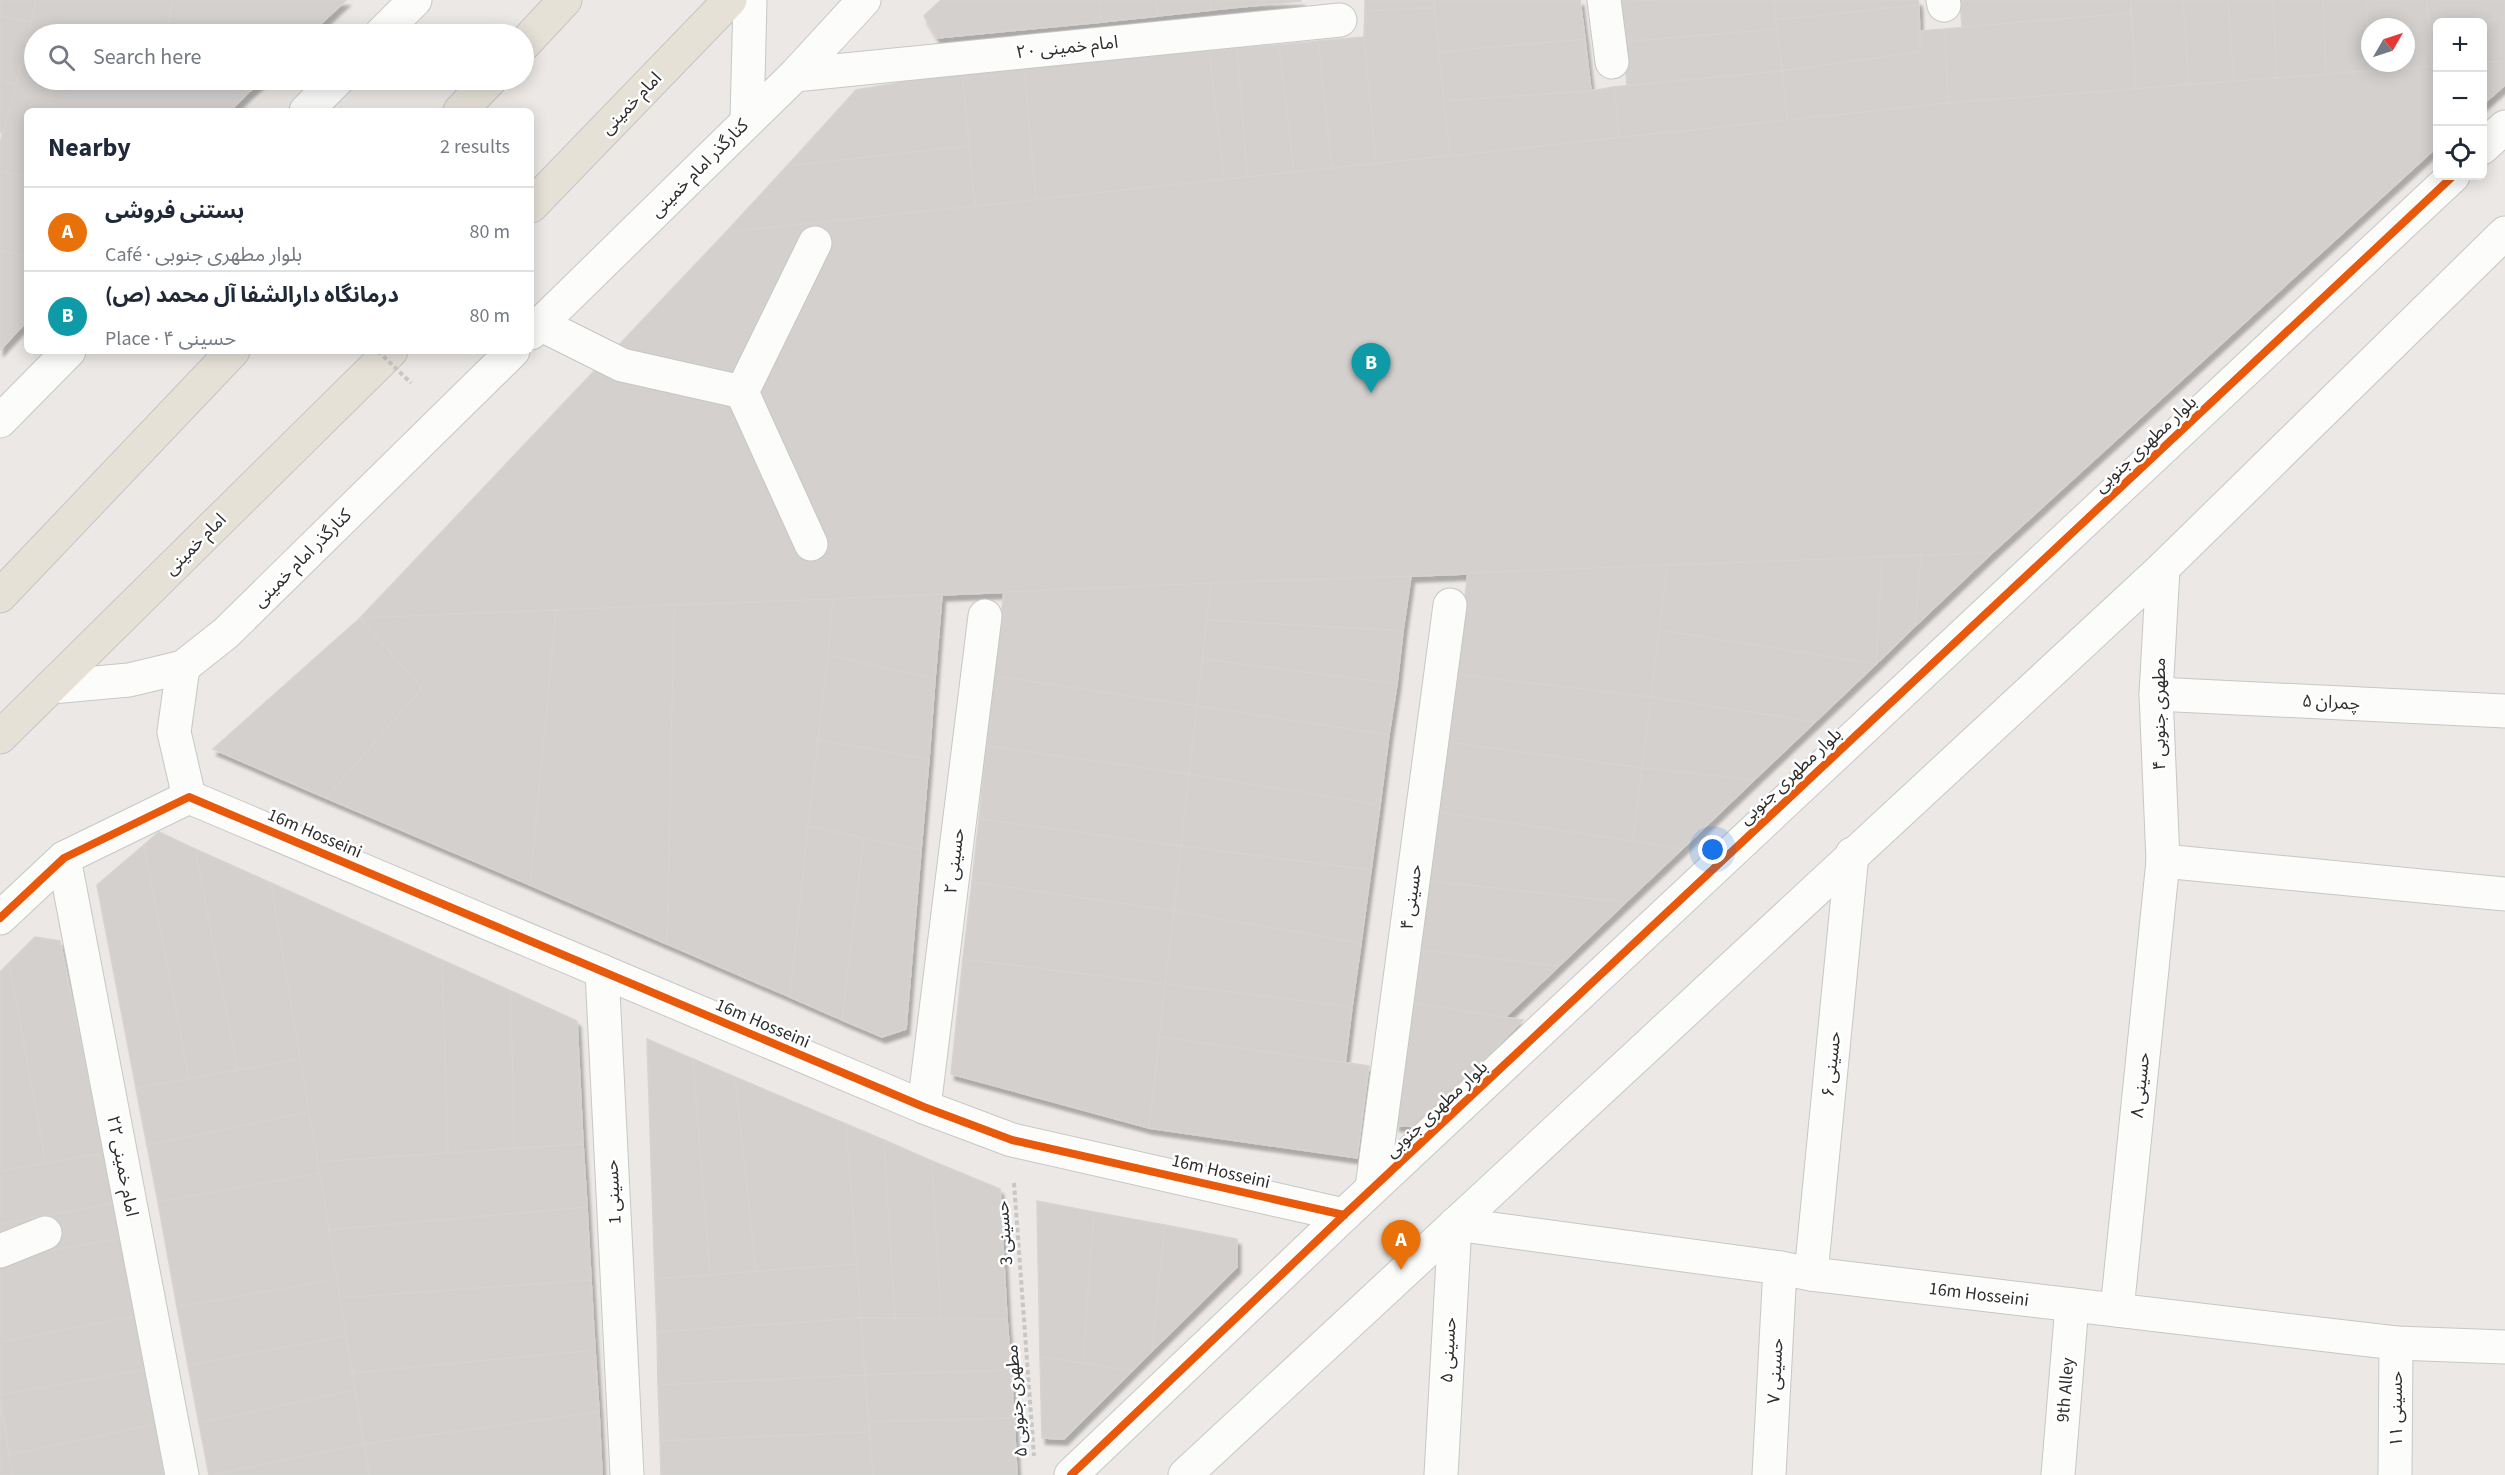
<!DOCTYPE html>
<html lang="en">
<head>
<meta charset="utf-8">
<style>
	:root { --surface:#fff; --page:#f6f6f7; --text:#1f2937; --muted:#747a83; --line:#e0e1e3; --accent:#706f6e }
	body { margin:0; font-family:"Source Sans 3","Noto Sans Arabic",sans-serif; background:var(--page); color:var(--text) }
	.controls { position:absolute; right:18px; top:18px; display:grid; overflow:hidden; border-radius:9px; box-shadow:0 3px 15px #0003 }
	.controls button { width:54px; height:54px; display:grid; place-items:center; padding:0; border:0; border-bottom:2px solid var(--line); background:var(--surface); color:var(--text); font:30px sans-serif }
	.compass { position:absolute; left:2361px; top:18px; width:54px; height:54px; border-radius:50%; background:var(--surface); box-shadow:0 3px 15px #0003; rotate:51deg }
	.you { position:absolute; left:1713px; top:850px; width:21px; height:21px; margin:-15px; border:4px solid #fff; border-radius:50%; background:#1a73e8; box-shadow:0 0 0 9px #1a73e833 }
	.badge { display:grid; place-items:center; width:39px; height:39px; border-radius:50%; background:var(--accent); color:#fff; font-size:20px; font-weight:700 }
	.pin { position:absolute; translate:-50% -50px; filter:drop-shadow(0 2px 3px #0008) }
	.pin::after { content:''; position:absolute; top:32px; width:21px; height:18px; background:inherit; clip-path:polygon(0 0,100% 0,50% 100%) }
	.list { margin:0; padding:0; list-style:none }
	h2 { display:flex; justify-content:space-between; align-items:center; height:78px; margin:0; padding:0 24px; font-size:26px }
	h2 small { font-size:20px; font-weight:400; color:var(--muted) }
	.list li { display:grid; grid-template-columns:39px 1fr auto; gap:18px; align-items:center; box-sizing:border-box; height:84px; padding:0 24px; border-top:2px solid var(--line) }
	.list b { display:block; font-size:22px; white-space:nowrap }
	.list p { margin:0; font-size:20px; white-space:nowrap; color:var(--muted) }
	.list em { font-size:20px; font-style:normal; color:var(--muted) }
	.icon { flex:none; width:33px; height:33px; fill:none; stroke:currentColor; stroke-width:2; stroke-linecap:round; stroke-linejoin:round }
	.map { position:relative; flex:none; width:2505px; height:1475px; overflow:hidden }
	.search { position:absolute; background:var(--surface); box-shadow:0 3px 15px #0003; left:24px; top:24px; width:510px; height:66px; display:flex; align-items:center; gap:15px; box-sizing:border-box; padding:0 21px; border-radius:33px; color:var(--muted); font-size:22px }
	.panel { position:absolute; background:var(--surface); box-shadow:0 3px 15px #0003; left:24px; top:108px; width:510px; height:246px; border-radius:9px }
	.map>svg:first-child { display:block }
	.building { fill:#d3d0ce; stroke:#d6d3d1; stroke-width:1.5; filter:url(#shadow) }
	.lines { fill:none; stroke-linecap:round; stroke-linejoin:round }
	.minor-casing { stroke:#c8c7c8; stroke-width:35 }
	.major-casing { stroke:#c6c5c4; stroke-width:35 }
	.path { stroke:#c8c7c7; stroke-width:4; stroke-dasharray:4.5 3; stroke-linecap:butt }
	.minor { stroke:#fcfcfb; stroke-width:33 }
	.major { stroke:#e6e1d7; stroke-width:33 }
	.path-bridge { stroke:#c8c7c7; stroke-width:4; stroke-dasharray:4.5 3; stroke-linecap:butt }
	.cycleway-casing { stroke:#fff; stroke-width:11 }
	.cycleway { stroke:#e8590c; stroke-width:8 }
	.labels { text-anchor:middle; stroke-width:5; stroke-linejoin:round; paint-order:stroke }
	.street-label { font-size:18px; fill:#2e2e2e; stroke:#fff }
</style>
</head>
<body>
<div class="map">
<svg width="2505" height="1475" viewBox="0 0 2505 1475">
	<defs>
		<filter id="shadow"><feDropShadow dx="3.5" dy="6" stdDeviation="1.5" flood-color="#0004"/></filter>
	</defs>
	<rect width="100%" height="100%" fill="#ebe8e5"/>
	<!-- building -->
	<g class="building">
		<path d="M 0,0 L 36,0 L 31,22 L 0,16 Z"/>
		<path d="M 36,0 L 173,0 L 165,34 L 34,34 L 34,48 L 26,46 Z"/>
		<path d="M 173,0 L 346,0 L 310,34 L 165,34 Z"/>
		<path d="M 941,0 L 1099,0 L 1102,22 L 937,38 L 924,16 Z"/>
		<path d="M 1099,0 L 1156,0 L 1158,16 L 1102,22 Z"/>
		<path d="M 1156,0 L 1210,0 L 1211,10 L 1158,16 Z"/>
		<path d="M 1210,0 L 1259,0 L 1260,5 L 1211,10 Z"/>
		<path d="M 1259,0 L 1301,0 L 1301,1 L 1260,5 Z"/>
		<path d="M 1365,0 L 1434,0 L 1434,8 L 1365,11 Z"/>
		<path d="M 1434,0 L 1580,0 L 1585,39 L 1439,52 Z"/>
		<path d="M 1620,0 L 1654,0 L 1620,3 Z"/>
		<path d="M 1654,0 L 1774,0 L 1777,29 L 1623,42 L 1620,3 Z"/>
		<path d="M 1774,0 L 1918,0 L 1919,5 L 1776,20 Z"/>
		<path d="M 1960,0 L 2131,0 L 2131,13 L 1962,27 Z"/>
		<path d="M 2131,0 L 2183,0 L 2189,84 L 2136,89 Z"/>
		<path d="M 2183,0 L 2228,0 L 2234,81 L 2189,84 Z"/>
		<path d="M 2228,0 L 2273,0 L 2277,78 L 2234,81 Z"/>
		<path d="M 2273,0 L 2323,0 L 2326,74 L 2277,78 Z"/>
		<path d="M 2323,0 L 2366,0 L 2372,70 L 2326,74 Z"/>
		<path d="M 2366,0 L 2427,0 L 2432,67 L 2372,70 L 2371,63 L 2406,63 L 2406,27 L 2370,27 L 2370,50 Z"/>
		<path d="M 2427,0 L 2505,0 L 2505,17 L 2475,22 L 2438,22 L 2438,29 L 2430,31 Z"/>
		<path d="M 1919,5 L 1920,52 L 1782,71 L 1776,20 Z"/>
		<path d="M 1434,8 L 1450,156 L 1376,163 L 1364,37 L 1365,11 Z"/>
		<path d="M 2131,13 L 2136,89 L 1948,103 L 1945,29 Z"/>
		<path d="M 0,16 L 31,22 L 16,84 L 0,81 Z"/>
		<path d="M 2505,17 L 2505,61 L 2482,63 L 2482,22 L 2475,22 Z"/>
		<path d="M 1777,29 L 1782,71 L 1627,85 L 1623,42 Z"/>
		<path d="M 1945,29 L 1948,103 L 1787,120 L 1782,71 L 1920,52 L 1921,31 Z"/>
		<path d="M 2438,29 L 2438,66 L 2432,67 L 2430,31 Z"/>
		<path d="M 1364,37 L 1376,163 L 1332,168 L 1318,41 Z"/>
		<path d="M 1585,39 L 1591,91 L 1444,101 L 1439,52 Z"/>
		<path d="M 1318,41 L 1332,168 L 1294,172 L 1279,45 Z"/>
		<path d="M 1279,45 L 1294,172 L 1247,177 L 1237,48 Z"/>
		<path d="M 26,46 L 34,48 L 34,80 L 183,80 L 248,93 L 230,111 L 27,111 L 27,177 L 0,171 L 0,143 Z"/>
		<path d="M 1237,48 L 1247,177 L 1224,179 L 1209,51 Z"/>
		<path d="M 1209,51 L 1224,179 L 1036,200 L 1024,67 Z"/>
		<path d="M 2505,61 L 2505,85 L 2482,105 L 2482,63 Z"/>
		<path d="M 2438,66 L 2438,146 L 1992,553 L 360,618 L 726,232 L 1948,103 Z"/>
		<path d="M 1024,67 L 1036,200 L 975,206 L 962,72 Z"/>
		<path d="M 1782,71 L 1787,120 L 1619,137 L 1614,87 Z"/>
		<path d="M 962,72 L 969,146 L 787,166 L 856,90 Z"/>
		<path d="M 183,80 L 263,80 L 248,93 Z"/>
		<path d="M 0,81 L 16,84 L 3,133 L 0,132 Z"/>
		<path d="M 1614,87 L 1619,137 L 1450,156 L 1444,101 L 1591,91 Z"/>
		<path d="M 969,146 L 975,206 L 726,232 L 787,166 Z"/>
		<path d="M 0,171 L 27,177 L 27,257 L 0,250 Z"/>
		<path d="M 0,250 L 27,257 L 27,321 L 0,350 Z"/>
		<path d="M 1992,553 L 1915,626 L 1921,555 Z"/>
		<path d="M 1921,555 L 1915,626 L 1876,664 L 1882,557 Z"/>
		<path d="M 1882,557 L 1876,664 L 1659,630 L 1667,565 Z"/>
		<path d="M 1667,565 L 1651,697 L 1455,674 L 1468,573 Z"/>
		<path d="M 1411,576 L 1403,631 L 1206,620 L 1211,583 Z"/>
		<path d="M 1211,583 L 1197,706 L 994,676 L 1004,592 Z"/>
		<path d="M 942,594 L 935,679 L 828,655 L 833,599 Z"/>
		<path d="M 833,599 L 828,655 L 790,997 L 667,944 L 674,605 Z"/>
		<path d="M 674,605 L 667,944 L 530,885 L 556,610 Z"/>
		<path d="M 556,610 L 530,885 L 326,798 L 422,688 L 360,618 Z"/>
		<path d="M 360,618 L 422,688 L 326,798 L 213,749 Z"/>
		<path d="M 1206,620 L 1403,631 L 1397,684 L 1203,659 Z"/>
		<path d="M 1659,630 L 1876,664 L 1815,722 L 1651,697 Z"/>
		<path d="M 828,655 L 935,679 L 929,759 L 818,740 Z"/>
		<path d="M 1203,659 L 1397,684 L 1389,735 L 1197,706 Z"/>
		<path d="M 1455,674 L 1651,697 L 1642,768 L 1446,742 Z"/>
		<path d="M 994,676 L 1197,706 L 1189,774 L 986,746 Z"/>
		<path d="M 1651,697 L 1815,722 L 1754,780 L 1642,768 Z"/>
		<path d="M 1197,706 L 1389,735 L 1380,805 L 1189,774 Z"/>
		<path d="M 818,740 L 929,759 L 921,850 L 808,826 Z"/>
		<path d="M 1446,742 L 1642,768 L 1633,841 L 1437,812 Z"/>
		<path d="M 986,746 L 1189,774 L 1181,846 L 979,819 Z"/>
		<path d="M 1642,768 L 1754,780 L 1682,849 L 1633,841 Z"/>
		<path d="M 1189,774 L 1380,805 L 1371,870 L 1181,846 Z"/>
		<path d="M 1437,812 L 1633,841 L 1682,849 L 1626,902 L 1428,881 Z"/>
		<path d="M 979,819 L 1181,846 L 1174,911 L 972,882 Z"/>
		<path d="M 808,826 L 864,838 L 842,1020 L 790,997 Z"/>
		<path d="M 159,832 L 195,849 L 238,1070 L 189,1079 L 144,845 Z"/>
		<path d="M 864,838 L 921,850 L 906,1029 L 882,1037 L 842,1020 Z"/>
		<path d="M 144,845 L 189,1079 L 136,1088 L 97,885 Z"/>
		<path d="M 1181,846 L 1371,870 L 1361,943 L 1174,911 Z"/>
		<path d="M 195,849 L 271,883 L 301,1059 L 238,1070 Z"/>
		<path d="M 1428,881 L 1626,902 L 1559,966 L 1419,950 Z"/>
		<path d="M 972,882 L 1174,911 L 1165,984 L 963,959 Z"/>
		<path d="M 271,883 L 442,960 L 448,1153 L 317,1162 Z"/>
		<path d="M 1174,911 L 1361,943 L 1352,1007 L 1165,984 Z"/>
		<path d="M 35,937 L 60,941 L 104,1153 L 46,1164 L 9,963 Z"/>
		<path d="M 1419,950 L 1559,966 L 1504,1018 L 1412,1003 Z"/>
		<path d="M 963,959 L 1165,984 L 1149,1128 L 951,1074 Z"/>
		<path d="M 442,960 L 511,991 L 514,1148 L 448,1153 Z"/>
		<path d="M 9,963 L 46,1164 L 0,1171 L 0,972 Z"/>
		<path d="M 1165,984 L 1352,1007 L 1345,1064 L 1160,1037 Z"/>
		<path d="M 511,991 L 577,1021 L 583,1144 L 514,1148 Z"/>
		<path d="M 1412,1003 L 1523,1020 L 1418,1127 L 1396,1125 Z"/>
		<path d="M 1160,1037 L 1369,1066 L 1357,1158 L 1149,1128 Z"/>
		<path d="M 647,1039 L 693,1059 L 710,1275 L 655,1279 Z"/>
		<path d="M 301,1059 L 309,1112 L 147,1145 L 136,1088 Z"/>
		<path d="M 693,1059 L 735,1077 L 756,1271 L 710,1275 Z"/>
		<path d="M 735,1077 L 846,1124 L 857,1264 L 756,1271 Z"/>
		<path d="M 309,1112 L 320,1173 L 158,1202 L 147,1145 Z"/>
		<path d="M 846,1124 L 884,1140 L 895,1319 L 861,1318 Z"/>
		<path d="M 884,1140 L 932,1161 L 941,1319 L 895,1319 Z"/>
		<path d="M 583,1144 L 587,1207 L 329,1230 L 317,1162 Z"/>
		<path d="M 104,1153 L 115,1203 L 0,1224 L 0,1171 Z"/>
		<path d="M 932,1161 L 1000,1189 L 1007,1319 L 941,1319 Z"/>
		<path d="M 320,1173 L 337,1279 L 177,1307 L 158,1202 Z"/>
		<path d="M 1037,1201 L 1094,1212 L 1083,1363 L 1040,1357 Z"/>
		<path d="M 115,1203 L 121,1238 L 0,1260 L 0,1224 Z"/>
		<path d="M 587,1207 L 591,1280 L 340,1298 L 329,1230 Z"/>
		<path d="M 1094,1212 L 1165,1225 L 1152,1351 L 1132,1371 L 1083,1363 Z"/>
		<path d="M 1165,1225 L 1237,1239 L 1237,1267 L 1152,1351 Z"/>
		<path d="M 121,1238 L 137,1316 L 0,1342 L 0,1260 Z"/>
		<path d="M 857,1264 L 861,1318 L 657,1332 L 655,1279 Z"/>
		<path d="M 337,1279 L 346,1336 L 188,1365 L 177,1307 Z"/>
		<path d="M 591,1280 L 595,1350 L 353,1373 L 340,1298 Z"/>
		<path d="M 137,1316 L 148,1369 L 0,1395 L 0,1342 Z"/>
		<path d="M 861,1318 L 865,1375 L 658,1385 L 657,1332 Z"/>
		<path d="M 861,1318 L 1007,1319 L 1011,1370 L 865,1375 Z"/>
		<path d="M 346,1336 L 355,1390 L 199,1423 L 188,1365 Z"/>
		<path d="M 595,1350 L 599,1412 L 364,1444 L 353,1373 Z"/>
		<path d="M 1040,1357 L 1083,1363 L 1132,1371 L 1064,1439 L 1042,1438 Z"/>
		<path d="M 148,1369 L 160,1423 L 9,1455 L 0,1395 Z"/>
		<path d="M 1011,1370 L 1014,1418 L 869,1422 L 865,1375 Z"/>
		<path d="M 865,1375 L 869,1432 L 660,1441 L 658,1385 Z"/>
		<path d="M 355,1390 L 364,1444 L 209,1475 L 199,1423 Z"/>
		<path d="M 0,1403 L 9,1455 L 13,1475 L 0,1475 Z"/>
		<path d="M 599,1412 L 602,1475 L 369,1475 L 364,1444 Z"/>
		<path d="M 1014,1418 L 1017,1475 L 873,1475 L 869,1422 Z"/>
		<path d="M 160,1423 L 170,1475 L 13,1475 L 9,1455 Z"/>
		<path d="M 869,1432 L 873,1475 L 661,1475 L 660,1441 Z"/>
		<path d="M 364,1444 L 369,1475 L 212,1475 Z"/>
	</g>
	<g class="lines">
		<defs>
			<g id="minor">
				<path d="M 1604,0 L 1612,62"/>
				<path d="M 1943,0 L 1944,5"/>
				<path d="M 381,34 L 415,0"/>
				<path d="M 795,75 L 1340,20"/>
				<path d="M 306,111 L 337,80"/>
				<path d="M 747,120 L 750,0"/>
				<path d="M 2482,148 L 2505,127"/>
				<path d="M 540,324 L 622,365 L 742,392 L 815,243"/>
				<path d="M 531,333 L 795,75 L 864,0"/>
				<path d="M 742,392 L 811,544"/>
				<path d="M 0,421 L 69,351"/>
				<path d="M 183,667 L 174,732 L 189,797"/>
				<path d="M 51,687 L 129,680 L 183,667 L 226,633 L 513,351"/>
				<path d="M 2156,694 L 2505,711"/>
				<path d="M 64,858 L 182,1475"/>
				<path d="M 2163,861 L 2505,894"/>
				<path d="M 0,918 L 64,858 L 189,797 L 924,1107 L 1012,1140 L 1344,1215"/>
				<path d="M 602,971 L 627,1475"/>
				<path d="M 924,1107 L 985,616"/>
				<path d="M 1372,1188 L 1450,605"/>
				<path d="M 0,1251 L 45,1233"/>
				<path d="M 1811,1274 L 1852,854"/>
				<path d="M 2117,1310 L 2163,861 L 2156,694 L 2163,568"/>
				<path d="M 1071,1475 L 1344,1215 L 2453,176"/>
				<path d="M 1185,1475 L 2163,568 L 2505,233"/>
				<path d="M 1441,1475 L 1455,1224 L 1780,1268 L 1811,1274 L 2396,1343 L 2505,1347"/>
				<path d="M 1769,1475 L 1780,1268"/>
				<path d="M 2058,1475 L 2072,1305"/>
				<path d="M 2395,1475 L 2396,1343"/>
			</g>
			<g id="major">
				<path d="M 524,44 L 565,0"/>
				<path d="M 460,111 L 490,80"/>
				<path d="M 531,206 L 730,0"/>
				<path d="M 0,596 L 233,351"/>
				<path d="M 0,737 L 391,351"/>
			</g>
		</defs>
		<!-- minor casing -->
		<use href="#minor" class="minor-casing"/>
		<!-- major casing -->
		<use href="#major" class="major-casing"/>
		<!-- path -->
		<path class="path" d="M 1014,1183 L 1034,1456"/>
		<!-- minor -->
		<use href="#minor" class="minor"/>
		<!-- major -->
		<use href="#major" class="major"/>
		<!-- path-bridge -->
		<path class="path-bridge" d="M 378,351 L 411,383"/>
		<defs>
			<g id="cycleway">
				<path d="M 0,918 L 64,858 L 189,797 L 924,1107 L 1012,1140 L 1344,1215"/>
				<path d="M 1071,1475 L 1344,1215 L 2453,176"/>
			</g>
		</defs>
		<!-- cycleway casing -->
		<use href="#cycleway" class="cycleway-casing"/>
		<!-- cycleway -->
		<use href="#cycleway" class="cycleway"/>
	</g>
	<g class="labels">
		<!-- street labels -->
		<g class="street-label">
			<text transform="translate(1067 47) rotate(-6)" y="6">امام خمینی ۲۰</text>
			<text transform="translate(631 103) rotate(-46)" y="6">امام خمینی</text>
			<text transform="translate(699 168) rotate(-45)" y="6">کنارگذر امام خمینی</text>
			<text transform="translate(2145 444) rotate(-43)" y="6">بلوار مطهری جنوبی</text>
			<text transform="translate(195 544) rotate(-45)" y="6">امام خمینی</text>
			<text transform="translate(302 558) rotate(-45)" y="6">کنارگذر امام خمینی</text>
			<text transform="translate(2331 702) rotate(3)" y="6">چمران ۵</text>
			<text transform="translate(2159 714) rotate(-90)" y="6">مطهری جنوبی ۴</text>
			<text transform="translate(1790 776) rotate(-43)" y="6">بلوار مطهری جنوبی</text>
			<text transform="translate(315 833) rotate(23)" y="6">16m Hosseini</text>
			<text transform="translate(954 861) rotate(-83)" y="6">حسینی ۲</text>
			<text transform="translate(1411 897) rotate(-82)" y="6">حسینی ۴</text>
			<text transform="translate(763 1023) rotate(23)" y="6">16m Hosseini</text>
			<text transform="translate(1831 1064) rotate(-84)" y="6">حسینی ۶</text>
			<text transform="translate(2140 1085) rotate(-84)" y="6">حسینی ۸</text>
			<text transform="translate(1436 1109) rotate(-43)" y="6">بلوار مطهری جنوبی</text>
			<text transform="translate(123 1166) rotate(79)" y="6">امام خمینی ۲۲</text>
			<text transform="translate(1221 1171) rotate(13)" y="6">16m Hosseini</text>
			<text transform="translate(613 1192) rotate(-93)" y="6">حسینی 1</text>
			<text transform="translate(1004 1233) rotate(-94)" y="6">حسینی 3</text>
			<text transform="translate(1979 1294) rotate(7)" y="6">16m Hosseini</text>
			<text transform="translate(1448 1350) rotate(-87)" y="6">حسینی ۵</text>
			<text transform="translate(1775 1371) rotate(-87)" y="6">حسینی ۷</text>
			<text transform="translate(2065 1390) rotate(-85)" y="6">9th Alley</text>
			<text transform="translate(1016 1401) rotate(-95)" y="6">مطهری جنوبی ۵</text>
			<text transform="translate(2396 1409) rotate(-90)" y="6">حسینی ۱۱</text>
		</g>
	</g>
</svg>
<div class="controls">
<button>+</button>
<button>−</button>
<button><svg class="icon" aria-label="locate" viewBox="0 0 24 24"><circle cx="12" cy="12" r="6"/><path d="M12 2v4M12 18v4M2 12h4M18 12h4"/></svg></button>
</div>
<svg class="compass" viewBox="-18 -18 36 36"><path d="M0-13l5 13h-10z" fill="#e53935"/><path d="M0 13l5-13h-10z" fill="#747a83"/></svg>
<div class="you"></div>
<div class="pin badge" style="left:1401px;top:1270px;background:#e8710a">A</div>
<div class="pin badge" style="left:1371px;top:393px;background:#0f9aa8">B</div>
<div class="search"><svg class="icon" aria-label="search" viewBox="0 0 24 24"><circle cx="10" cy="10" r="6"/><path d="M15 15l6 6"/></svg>Search here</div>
<section class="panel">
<h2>Nearby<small>2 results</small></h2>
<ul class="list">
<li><span class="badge" style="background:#e8710a">A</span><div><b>بستنی فروشی</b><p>Café · بلوار مطهری جنوبی</p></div><em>80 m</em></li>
<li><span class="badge" style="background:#0f9aa8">B</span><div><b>درمانگاه دارالشفا آل محمد (ص)</b><p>Place · حسینی ۴</p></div><em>80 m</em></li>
</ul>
</section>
</div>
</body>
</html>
